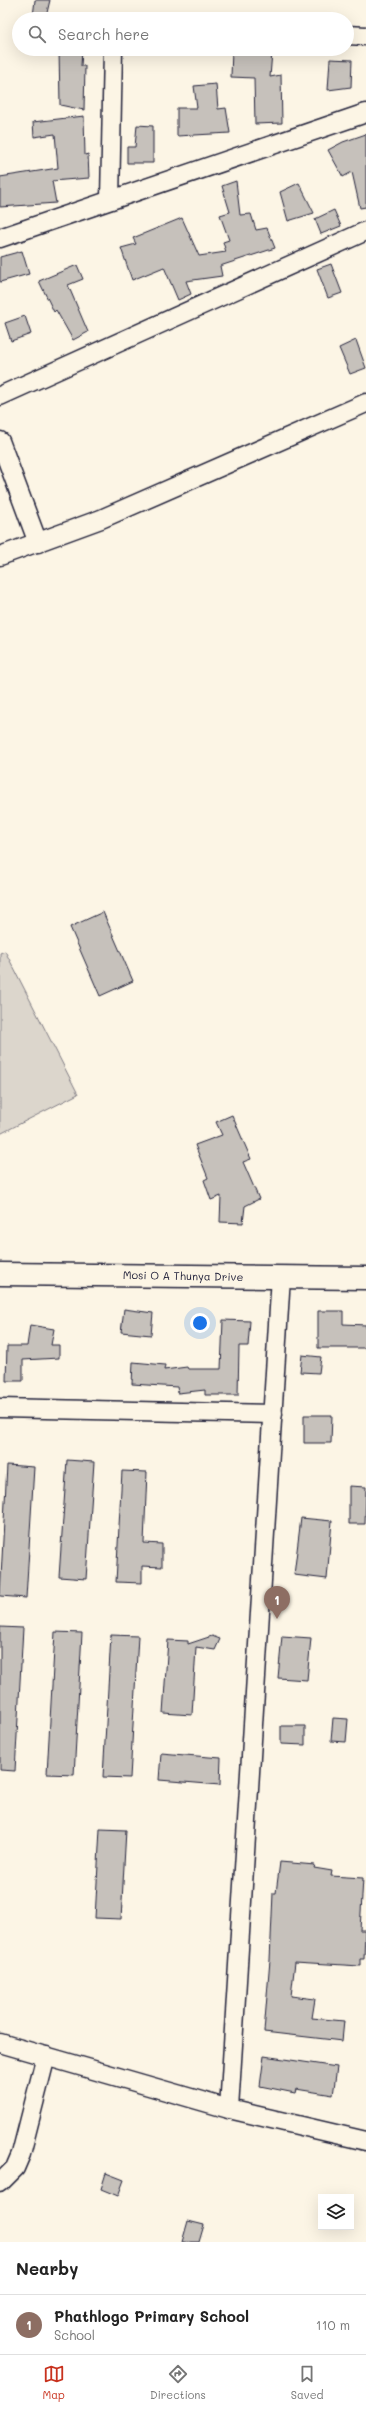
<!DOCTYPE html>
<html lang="en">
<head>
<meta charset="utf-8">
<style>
	:root { --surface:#fff; --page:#f2f2f2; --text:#222; --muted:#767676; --line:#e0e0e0; --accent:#c8321e }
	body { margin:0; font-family:Mali,sans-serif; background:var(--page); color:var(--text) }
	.controls { position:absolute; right:12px; bottom:12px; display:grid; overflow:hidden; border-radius:0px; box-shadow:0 4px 16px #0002 }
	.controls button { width:36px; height:36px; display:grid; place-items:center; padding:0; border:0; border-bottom:1px solid var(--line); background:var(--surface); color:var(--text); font:20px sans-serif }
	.you { position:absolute; left:200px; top:1323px; width:14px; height:14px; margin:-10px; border:3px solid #fff; border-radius:50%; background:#1a73e8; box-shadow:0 0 0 6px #1a73e833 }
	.badge { display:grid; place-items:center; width:26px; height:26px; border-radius:50%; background:var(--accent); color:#fff; font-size:13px; font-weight:700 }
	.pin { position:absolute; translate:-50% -33px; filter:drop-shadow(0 1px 2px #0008) }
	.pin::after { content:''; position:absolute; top:21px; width:14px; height:12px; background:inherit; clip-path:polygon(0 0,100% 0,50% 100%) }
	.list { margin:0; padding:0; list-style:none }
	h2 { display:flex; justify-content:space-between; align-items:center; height:52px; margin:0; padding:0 16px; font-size:17px }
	h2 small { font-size:13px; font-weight:400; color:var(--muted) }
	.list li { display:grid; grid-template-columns:26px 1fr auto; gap:12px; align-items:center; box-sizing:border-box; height:60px; padding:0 16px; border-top:1px solid var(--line) }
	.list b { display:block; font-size:15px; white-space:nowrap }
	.list p { margin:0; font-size:13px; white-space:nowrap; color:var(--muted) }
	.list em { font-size:13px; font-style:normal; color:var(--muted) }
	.icon { flex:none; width:22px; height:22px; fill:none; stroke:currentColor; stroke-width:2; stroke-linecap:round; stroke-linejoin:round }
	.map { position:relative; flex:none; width:366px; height:2242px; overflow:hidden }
	.search { position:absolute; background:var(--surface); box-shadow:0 4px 16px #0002; left:12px; right:12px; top:12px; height:44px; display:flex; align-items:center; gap:10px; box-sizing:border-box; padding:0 14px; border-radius:22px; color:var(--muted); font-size:15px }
	.sheet { height:112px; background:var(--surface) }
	nav { display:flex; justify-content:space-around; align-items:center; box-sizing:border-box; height:56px; border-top:1px solid var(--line); background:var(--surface); font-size:11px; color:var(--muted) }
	nav a { display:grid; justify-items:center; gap:2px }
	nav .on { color:var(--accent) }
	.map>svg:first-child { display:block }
	.green { fill:#dcd6cc; stroke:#7f7c84 }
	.building { fill:#c6c1bb; stroke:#22223b }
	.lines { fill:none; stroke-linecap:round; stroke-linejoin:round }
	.minor-casing { stroke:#22223b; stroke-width:21 }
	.tertiary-casing { stroke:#22223b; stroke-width:25 }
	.minor { stroke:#fcf5e5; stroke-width:18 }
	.tertiary { stroke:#fcf5e5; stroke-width:22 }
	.labels { text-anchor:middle; stroke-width:3; stroke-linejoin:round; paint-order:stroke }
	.street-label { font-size:11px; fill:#22223b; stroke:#fcf5e5 }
</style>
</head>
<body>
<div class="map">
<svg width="366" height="2242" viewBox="0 0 366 2242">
	<rect width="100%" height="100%" fill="#fcf5e5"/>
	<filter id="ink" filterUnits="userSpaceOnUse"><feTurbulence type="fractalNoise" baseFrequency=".025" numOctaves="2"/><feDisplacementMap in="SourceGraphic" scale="8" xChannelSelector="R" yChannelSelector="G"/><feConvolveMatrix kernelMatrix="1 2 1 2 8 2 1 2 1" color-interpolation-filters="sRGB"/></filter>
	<g filter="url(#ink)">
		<!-- green -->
		<path class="green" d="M 5,951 L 78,1094 L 0,1134 L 0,953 Z"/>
		<!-- building -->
		<g class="building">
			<path d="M 35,0 L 50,0 L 46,17 L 33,16 Z"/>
			<path d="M 59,49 L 82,49 L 81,66 L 85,66 L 84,110 L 60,105 Z"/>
			<path d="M 232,50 L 272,52 L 270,77 L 281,75 L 282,123 L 255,124 L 254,78 L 231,77 Z"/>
			<path d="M 330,59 L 352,60 L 351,87 L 328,90 Z"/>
			<path d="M 216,84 L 218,109 L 226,108 L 230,133 L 177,136 L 177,108 L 197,108 L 194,86 Z"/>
			<path d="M 84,116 L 85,155 L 88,154 L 89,178 L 52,181 L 56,203 L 0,207 L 0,177 L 58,168 L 55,134 L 34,137 L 33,122 Z"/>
			<path d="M 137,125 L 153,126 L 153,163 L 127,163 L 127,147 L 135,147 Z"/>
			<path d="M 366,134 L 366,207 L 360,208 L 352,172 L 343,177 L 328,150 L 343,142 Z"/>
			<path d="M 236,181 L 240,215 L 251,214 L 256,230 L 267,228 L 275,248 L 220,266 L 222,276 L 186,281 L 191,294 L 178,300 L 164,267 L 132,280 L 121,248 L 136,244 L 133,238 L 182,218 L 199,256 L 226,252 L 223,242 L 229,240 L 220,215 L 230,212 L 222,186 Z"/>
			<path d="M 299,183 L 314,213 L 288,221 L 280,192 Z"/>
			<path d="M 334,210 L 341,226 L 321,234 L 315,219 Z"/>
			<path d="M 22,251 L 29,274 L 0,282 L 0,257 Z"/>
			<path d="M 331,264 L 342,293 L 328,298 L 317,269 Z"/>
			<path d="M 77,265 L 83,279 L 68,285 L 88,332 L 73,340 L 56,310 L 54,312 L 39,281 Z"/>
			<path d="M 25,316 L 31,334 L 11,341 L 5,323 Z"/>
			<path d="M 356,340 L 366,368 L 350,374 L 339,348 Z"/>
			<path d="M 103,912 L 133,981 L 100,996 L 70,927 Z"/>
			<path d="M 232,1115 L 251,1159 L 243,1162 L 259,1199 L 245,1206 L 243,1223 L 220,1222 L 221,1196 L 211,1200 L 204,1180 L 208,1178 L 195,1145 L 222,1135 L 216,1122 Z"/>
			<path d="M 124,1309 L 153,1313 L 151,1335 L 121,1332 Z"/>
			<path d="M 318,1311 L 343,1311 L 343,1324 L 366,1325 L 366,1348 L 318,1348 Z"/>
			<path d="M 223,1320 L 250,1321 L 248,1346 L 239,1346 L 238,1395 L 205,1395 L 205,1390 L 178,1393 L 177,1387 L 132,1384 L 133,1362 L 165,1365 L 164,1370 L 187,1367 L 188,1369 L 221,1369 Z"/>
			<path d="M 30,1325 L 54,1329 L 51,1345 L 59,1345 L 59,1358 L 23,1360 L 23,1381 L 6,1381 L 7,1346 L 27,1346 Z"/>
			<path d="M 302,1355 L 321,1357 L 319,1373 L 300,1372 Z"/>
			<path d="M 304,1415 L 332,1415 L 331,1443 L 304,1443 Z"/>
			<path d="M 67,1460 L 94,1462 L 86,1579 L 59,1577 Z"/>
			<path d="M 7,1465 L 34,1467 L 26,1598 L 0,1596 Z"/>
			<path d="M 122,1471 L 147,1472 L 144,1543 L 162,1544 L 162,1567 L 142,1566 L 142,1583 L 116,1582 Z"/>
			<path d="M 349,1486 L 366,1487 L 365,1524 L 349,1524 Z"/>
			<path d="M 301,1518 L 332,1521 L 327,1579 L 294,1575 Z"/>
			<path d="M 0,1627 L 23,1628 L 15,1771 L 0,1770 Z"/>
			<path d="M 55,1632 L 82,1633 L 74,1775 L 47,1774 Z"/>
			<path d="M 111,1635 L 138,1636 L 130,1778 L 103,1777 Z"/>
			<path d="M 212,1636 L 220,1639 L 215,1650 L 196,1647 L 192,1715 L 163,1713 L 168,1640 L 188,1641 L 188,1644 Z"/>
			<path d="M 282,1636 L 311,1638 L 307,1680 L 278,1678 Z"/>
			<path d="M 333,1718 L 348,1719 L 346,1742 L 331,1741 Z"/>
			<path d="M 281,1726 L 305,1726 L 305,1745 L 281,1744 Z"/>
			<path d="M 161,1753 L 221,1758 L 220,1785 L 159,1780 Z"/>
			<path d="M 100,1829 L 126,1830 L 121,1919 L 95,1918 Z"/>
			<path d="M 280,1862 L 315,1865 L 314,1868 L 332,1871 L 331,1876 L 363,1878 L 360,1930 L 365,1930 L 364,1959 L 360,1959 L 360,1966 L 295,1962 L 291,1996 L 315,1999 L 312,2018 L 344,2021 L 342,2041 L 264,2032 L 270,1960 L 273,1893 L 276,1893 Z"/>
			<path d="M 264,2056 L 337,2067 L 333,2095 L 296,2089 L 295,2093 L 260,2086 Z"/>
			<path d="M 106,2173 L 124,2180 L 118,2196 L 101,2189 Z"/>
			<path d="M 188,2221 L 204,2225 L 199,2242 L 182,2242 Z"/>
		</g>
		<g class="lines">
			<defs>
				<g id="minor">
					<path d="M 347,35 L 366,36"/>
					<path d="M 110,200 L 113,49"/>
					<path d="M 0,238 L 366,113"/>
					<path d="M 0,396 L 366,231"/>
					<path d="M 0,441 L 38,543"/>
					<path d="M 0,556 L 101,519 L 366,403"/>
					<path d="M 0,1408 L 273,1414"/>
					<path d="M 0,2043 L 229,2109 L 366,2141"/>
					<path d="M 229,2109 L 281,1276"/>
					<path d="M 0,2183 L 15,2168 L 21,2154 L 46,2056"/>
				</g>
				<path id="tertiary" d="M 0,1274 L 366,1278"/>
			</defs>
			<!-- minor casing -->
			<use href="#minor" class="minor-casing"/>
			<!-- tertiary casing -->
			<use href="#tertiary" class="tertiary-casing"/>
			<!-- minor -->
			<use href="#minor" class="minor"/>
			<!-- tertiary -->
			<use href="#tertiary" class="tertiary"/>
		</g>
	</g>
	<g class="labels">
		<!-- street labels -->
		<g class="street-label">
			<text transform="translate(183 1276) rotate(1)" y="4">Mosi O A Thunya Drive</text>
		</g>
	</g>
</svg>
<div class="controls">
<button><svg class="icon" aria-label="layers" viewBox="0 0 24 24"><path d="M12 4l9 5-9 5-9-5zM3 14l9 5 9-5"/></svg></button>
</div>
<div class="you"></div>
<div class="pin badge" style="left:277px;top:1619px;background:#8d6e63">1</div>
<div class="search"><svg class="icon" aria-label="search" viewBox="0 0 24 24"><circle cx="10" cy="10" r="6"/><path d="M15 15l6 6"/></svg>Search here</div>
</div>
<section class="sheet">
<h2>Nearby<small></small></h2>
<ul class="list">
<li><span class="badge" style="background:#8d6e63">1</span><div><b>Phathlogo Primary School</b><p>School</p></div><em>110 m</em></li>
</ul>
</section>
<nav>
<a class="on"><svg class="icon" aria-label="map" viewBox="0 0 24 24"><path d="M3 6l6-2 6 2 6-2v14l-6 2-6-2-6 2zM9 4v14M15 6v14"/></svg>Map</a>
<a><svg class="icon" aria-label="directions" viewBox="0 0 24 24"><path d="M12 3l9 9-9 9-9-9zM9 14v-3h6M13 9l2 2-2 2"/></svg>Directions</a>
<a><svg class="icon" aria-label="saved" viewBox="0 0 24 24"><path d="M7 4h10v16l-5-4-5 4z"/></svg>Saved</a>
</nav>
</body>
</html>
